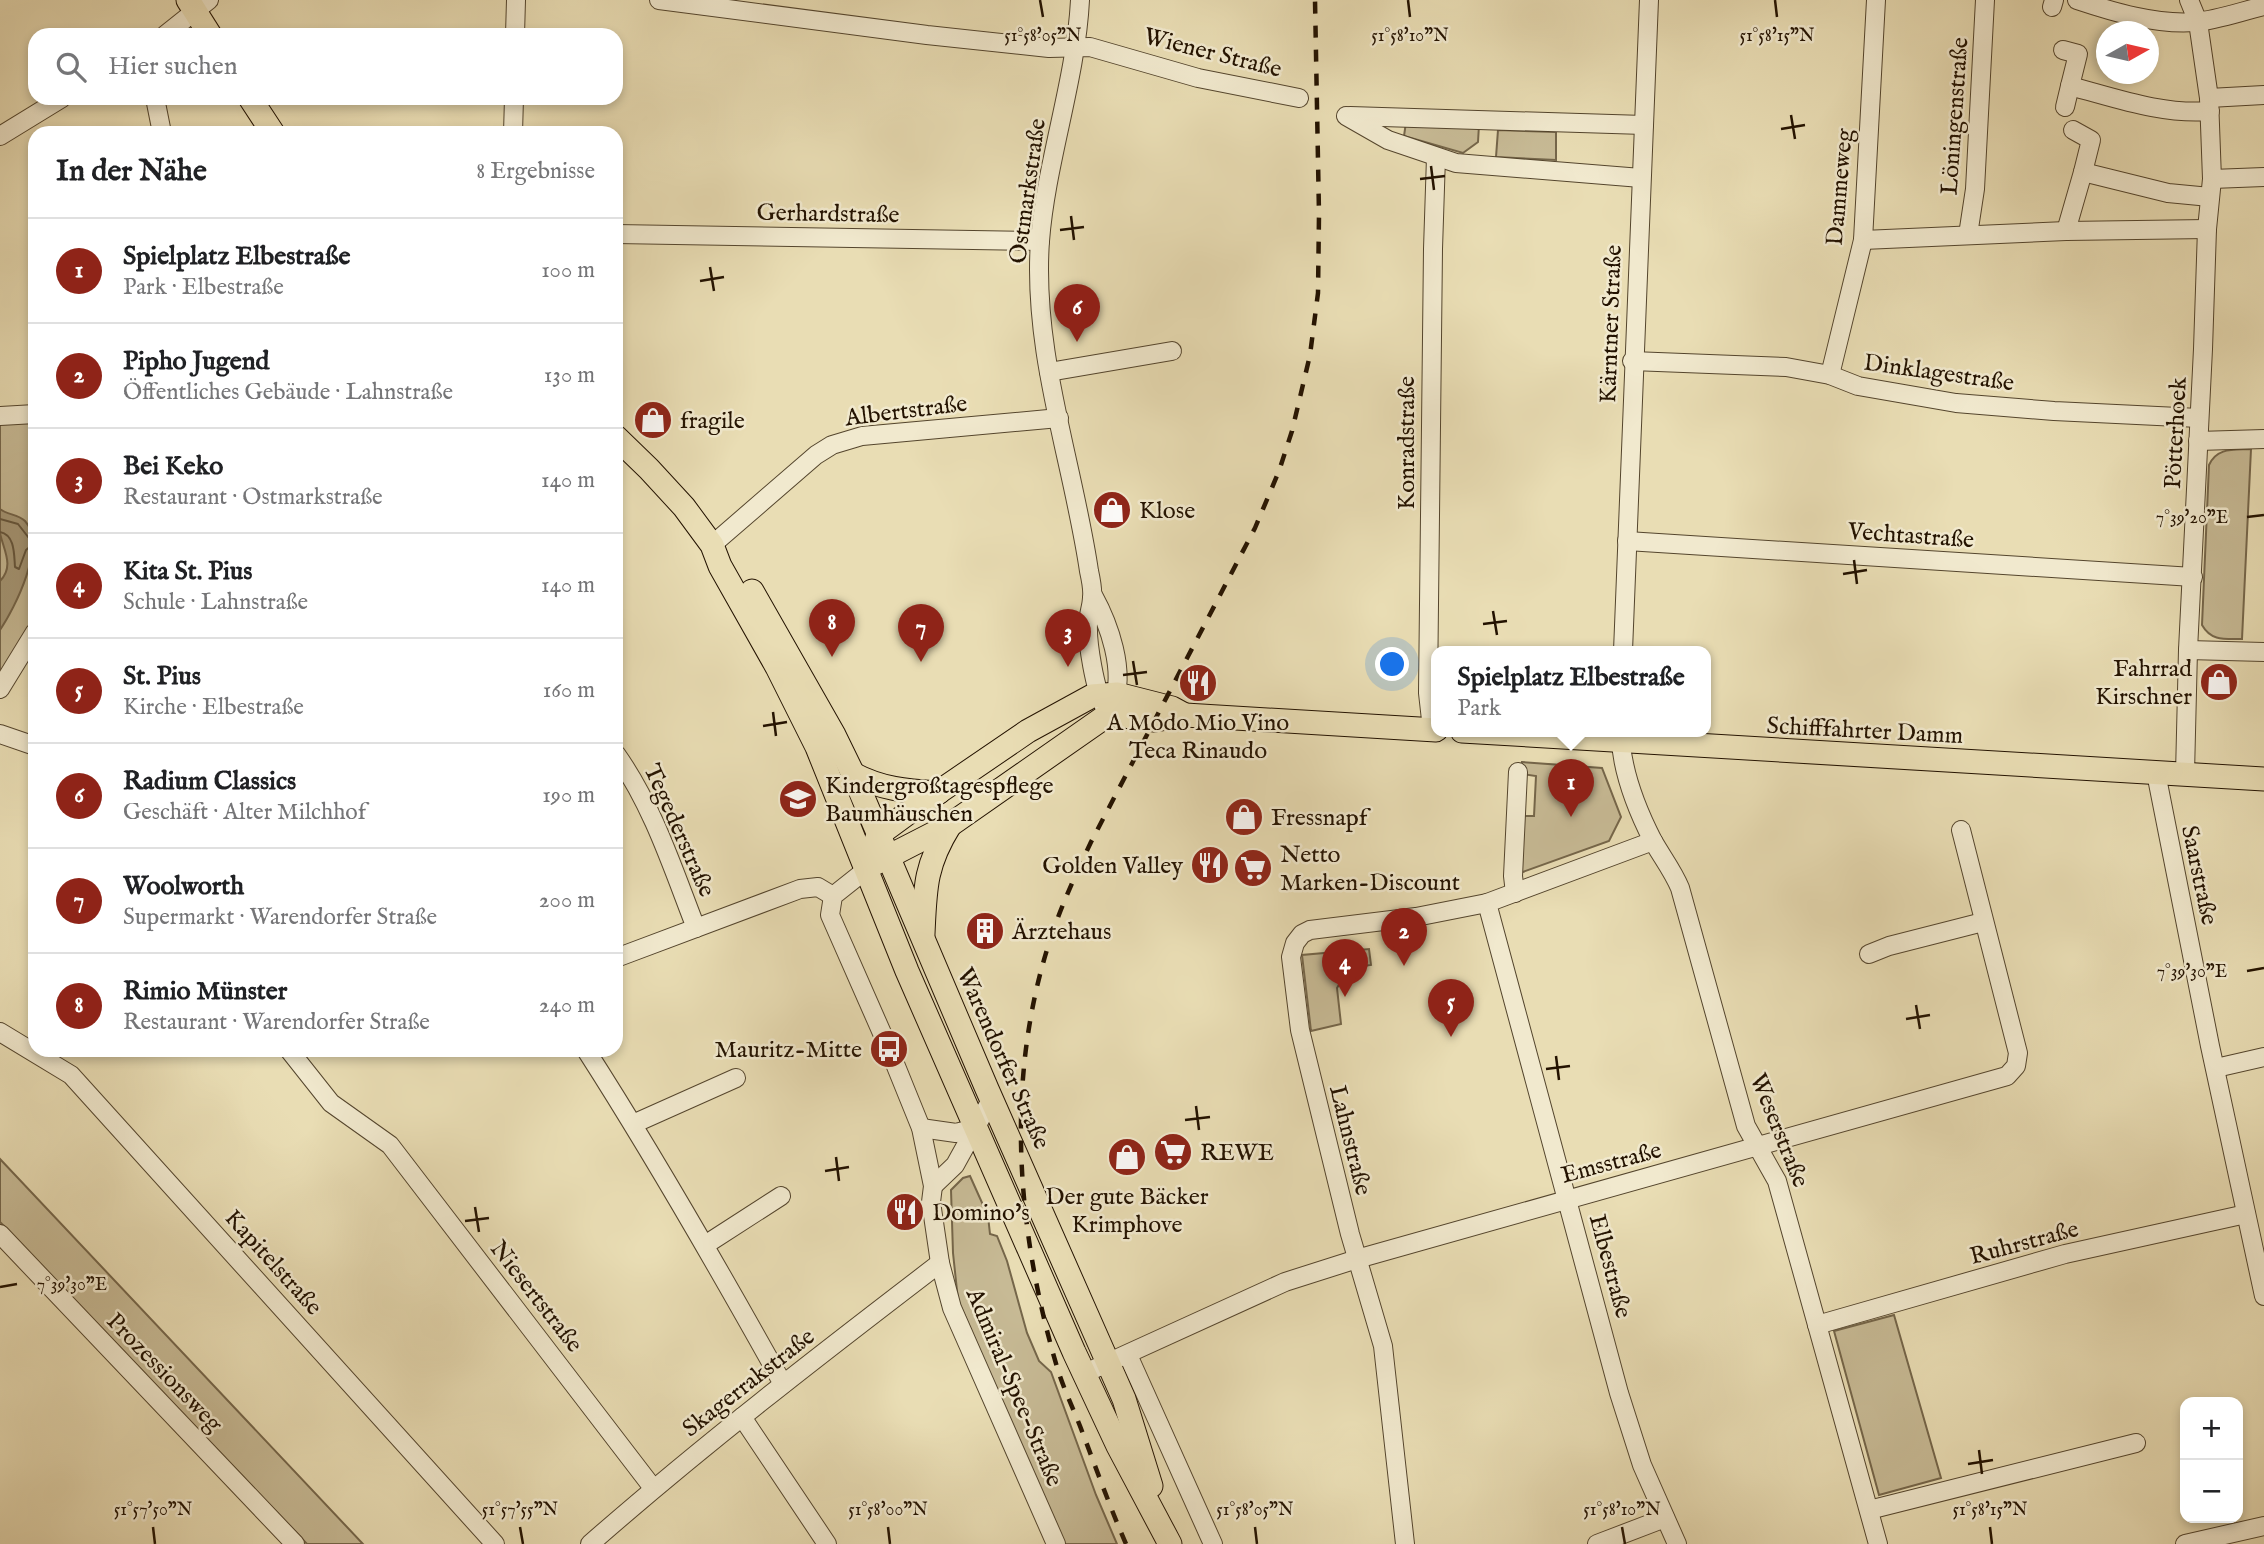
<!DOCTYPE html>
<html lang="de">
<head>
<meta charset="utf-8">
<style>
	:root { --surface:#fff; --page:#f2f2f2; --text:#202124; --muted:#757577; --line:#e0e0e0; --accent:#8f2418 }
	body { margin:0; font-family:"IM FELL English",serif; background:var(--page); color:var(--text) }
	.controls { position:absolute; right:21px; bottom:21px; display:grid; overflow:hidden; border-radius:14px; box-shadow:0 4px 10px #0003 }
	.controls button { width:63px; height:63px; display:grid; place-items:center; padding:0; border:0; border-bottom:2px solid var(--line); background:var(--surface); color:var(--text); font:35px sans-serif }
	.compass { position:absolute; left:2096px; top:21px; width:63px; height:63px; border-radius:50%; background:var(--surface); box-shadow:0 4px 10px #0003; rotate:82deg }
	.you { position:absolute; left:1393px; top:665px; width:24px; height:24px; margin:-18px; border:5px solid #fff; border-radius:50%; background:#1a73e8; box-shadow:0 0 0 10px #1a73e833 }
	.badge { display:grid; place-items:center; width:46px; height:46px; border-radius:50%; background:var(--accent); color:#fff; font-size:23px; font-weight:700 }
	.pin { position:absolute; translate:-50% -58px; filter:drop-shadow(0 2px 4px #0008) }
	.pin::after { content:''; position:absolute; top:37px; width:24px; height:21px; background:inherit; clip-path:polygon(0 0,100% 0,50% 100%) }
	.popup { position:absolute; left:1431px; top:646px; width:280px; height:91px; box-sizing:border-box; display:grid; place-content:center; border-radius:14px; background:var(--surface); filter:drop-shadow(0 2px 5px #0005); font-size:23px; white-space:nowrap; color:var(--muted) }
	.popup b { font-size:26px; color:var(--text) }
	.popup::after { content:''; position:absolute; left:50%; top:100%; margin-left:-14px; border:14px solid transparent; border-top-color:var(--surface) }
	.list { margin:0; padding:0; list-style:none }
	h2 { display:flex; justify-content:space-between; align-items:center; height:91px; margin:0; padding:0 28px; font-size:30px }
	h2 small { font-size:23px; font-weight:400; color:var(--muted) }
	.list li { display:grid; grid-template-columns:46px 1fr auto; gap:21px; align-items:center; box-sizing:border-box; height:105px; padding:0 28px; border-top:2px solid var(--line) }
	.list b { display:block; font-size:26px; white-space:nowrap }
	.list p { margin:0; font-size:23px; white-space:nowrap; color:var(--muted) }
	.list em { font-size:23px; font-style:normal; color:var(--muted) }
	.icon { flex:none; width:38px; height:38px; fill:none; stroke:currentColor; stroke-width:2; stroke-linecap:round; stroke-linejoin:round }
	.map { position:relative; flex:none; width:2264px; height:1544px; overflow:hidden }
	.search { position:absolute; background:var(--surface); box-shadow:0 4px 10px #0003; left:28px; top:28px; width:595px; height:77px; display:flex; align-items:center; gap:18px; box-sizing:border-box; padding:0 24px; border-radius:21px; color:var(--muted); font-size:26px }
	.panel { position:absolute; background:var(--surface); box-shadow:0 4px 10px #0003; left:28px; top:126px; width:595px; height:931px; border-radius:21px }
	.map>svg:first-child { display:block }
	.green { fill:#c7ba95; stroke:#75664a; stroke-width:2 }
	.water { fill:#a69877; stroke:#726247; stroke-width:2 }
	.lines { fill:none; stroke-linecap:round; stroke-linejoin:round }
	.shore { stroke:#64553c; stroke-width:2 }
	.minor-casing { stroke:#54452d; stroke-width:20 }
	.major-casing { stroke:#231200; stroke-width:25 }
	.minor { stroke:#f1e9ce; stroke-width:18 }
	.major { stroke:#e9ddb4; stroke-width:23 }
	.rail { stroke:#231200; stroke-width:4.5; stroke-dasharray:12 12; stroke-linecap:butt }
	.ticks { fill:none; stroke:#231200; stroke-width:2.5 }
	.labels { text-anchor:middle; stroke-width:5; stroke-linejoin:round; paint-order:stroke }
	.street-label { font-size:24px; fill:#231200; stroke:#f1e9ce }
	.poi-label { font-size:24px; fill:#231200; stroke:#f1e9ce; text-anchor:start }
	.ticks-label { font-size:18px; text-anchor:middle; fill:#231200; stroke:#f1e9ce; stroke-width:5; stroke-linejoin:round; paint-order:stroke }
</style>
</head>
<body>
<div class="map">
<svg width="2264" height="1544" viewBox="0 0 2264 1544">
	<rect width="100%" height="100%" fill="#e9ddb4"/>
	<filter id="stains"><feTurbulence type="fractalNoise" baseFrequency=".00286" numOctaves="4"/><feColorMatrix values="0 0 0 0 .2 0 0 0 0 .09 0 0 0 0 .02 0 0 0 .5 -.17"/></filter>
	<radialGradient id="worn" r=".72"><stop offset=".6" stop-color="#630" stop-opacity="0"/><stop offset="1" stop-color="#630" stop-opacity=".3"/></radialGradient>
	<!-- green -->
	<g class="green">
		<path d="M 1406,122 L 1479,125 L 1478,142 L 1463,153 L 1404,136 Z"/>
		<path d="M 1498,130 L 1556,132 L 1556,160 L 1496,157 Z"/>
		<path d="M 35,417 L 35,618 L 0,674 L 0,420 Z"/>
		<path d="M 2251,449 L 2242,639 C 2224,639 2211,641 2202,625 L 2209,465 C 2217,447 2234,450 2251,449 Z"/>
		<path d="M 1522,762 L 1602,768 L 1621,817 L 1609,841 L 1520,873 L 1522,816 L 1534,816 L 1536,776 L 1522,774 Z"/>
		<path d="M 1369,949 L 1371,965 L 1349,968 L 1337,988 L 1341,1024 L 1311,1031 L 1302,955 Z"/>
		<path d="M 0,1159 L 363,1544 L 307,1544 L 0,1222 Z"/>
		<path d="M 970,1176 L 988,1216 L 990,1234 L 997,1236 L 1007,1261 L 1027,1333 L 1039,1361 L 1051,1372 L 1096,1495 L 1117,1544 L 1063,1544 L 958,1300 L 953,1253 L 951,1190 L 963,1178 Z"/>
		<path d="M 1894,1315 L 1941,1478 L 1879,1495 L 1834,1331 Z"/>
	</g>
	<!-- water -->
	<path class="water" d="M 0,509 C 7,515 18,514 25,521 C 47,544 15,608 0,630 L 0,581 C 15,566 3,549 0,533 C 0,526 0,517 0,509 Z"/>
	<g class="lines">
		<!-- shore -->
		<path class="shore" d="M 0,519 L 18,524 L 32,542 L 32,545 L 26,550 L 19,569 L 15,567 C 14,554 15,535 0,532"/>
		<defs>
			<g id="minor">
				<path d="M 659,0 L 927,35 L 1049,48 L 1090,47 L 1198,78 L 1299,98"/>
				<path d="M 1080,0 C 1076,80 1046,162 1040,241 C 1032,353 1073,462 1089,571 C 1091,580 1093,589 1092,597 C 1092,606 1088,615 1088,624 C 1087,643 1095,690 1104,706"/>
				<path d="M 2077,0 C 2113,12 2156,25 2195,22 C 2218,20 2242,11 2264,6"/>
				<path d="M 2052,7 L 2054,0"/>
				<path d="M 165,35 L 209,0"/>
				<path d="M 515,35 L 516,0"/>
				<path d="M 2063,50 L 2078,54 L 2070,86 C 2116,98 2162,115 2210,111"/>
				<path d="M 155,98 L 162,133"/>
				<path d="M 2209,98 L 2264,95"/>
				<path d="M 2065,107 L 2070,86"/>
				<path d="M 1346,116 L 1388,140 L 1456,163 L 1641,178"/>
				<path d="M 1350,116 L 1644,125"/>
				<path d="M 2073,130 L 2091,140 L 2083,172 L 2168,193 L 2210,197"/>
				<path d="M 513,133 L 514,98"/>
				<path d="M 0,136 L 62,98"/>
				<path d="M 2212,179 L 2264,177"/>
				<path d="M 2066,231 L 2083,172"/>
				<path d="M 616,234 L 1040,241"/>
				<path d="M 1968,235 L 1975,189 L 1985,0"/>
				<path d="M 1863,240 L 2066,231 L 2207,229"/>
				<path d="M 1632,361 L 1786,367 L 1830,375 L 1858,386 L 1956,403 L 2054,411 L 2199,418"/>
				<path d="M 1049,372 L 1172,351"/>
				<path d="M 1830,375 L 1863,240 L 1876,0"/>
				<path d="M 0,416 L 35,414"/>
				<path d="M 2198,441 L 2264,439"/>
				<path d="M 1627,541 L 2193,577"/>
				<path d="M 712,545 L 816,455 L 832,445 L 862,436 L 1059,418"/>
				<path d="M 1093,595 C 1109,624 1126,671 1113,704"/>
				<path d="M 2188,650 L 2264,652"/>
				<path d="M 1623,651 L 1649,0"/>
				<path d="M 0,689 L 35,632"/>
				<path d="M 1432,729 L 1428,693 L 1433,249 L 1436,157"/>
				<path d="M 1620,731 C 1621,769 1636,808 1653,841 C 1662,857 1673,871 1680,888 L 1746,1126 L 1777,1181 L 1878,1544"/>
				<path d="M 0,734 L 35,746"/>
				<path d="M 616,754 C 653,806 673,869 696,928"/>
				<path d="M 2156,773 L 2210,1046 L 2264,1296"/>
				<path d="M 2185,774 L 2188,650 L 2203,349 L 2207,229 L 2212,179 L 2209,98 L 2198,22 L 2189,0"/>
				<path d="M 1653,841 L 1487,903 L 1619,1393 L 1642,1465 L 1677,1544"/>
				<path d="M 867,869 L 833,896 L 830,915 L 889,1049 L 921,1128 L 933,1186 L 931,1202 L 940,1263 L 952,1308 L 1056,1544"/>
				<path d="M 1515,893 L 1513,876 L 1518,772"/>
				<path d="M 1869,954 L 1889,946 L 1983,922"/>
				<path d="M 616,958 L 800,889 L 818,887 L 833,896"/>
				<path d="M 0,1032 L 71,1075 L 495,1544"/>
				<path d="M 289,1050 L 331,1103 L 390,1145 L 653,1488"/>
				<path d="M 586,1050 C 656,1159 720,1271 783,1384"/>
				<path d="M 2216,1068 L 2264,1057"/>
				<path d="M 633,1124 L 736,1078"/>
				<path d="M 921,1128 L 956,1133 L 975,1128"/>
				<path d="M 933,1186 L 955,1165 L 992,1098"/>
				<path d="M 0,1234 L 295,1544"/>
				<path d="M 705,1245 L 781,1196"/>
				<path d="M 1817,1325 L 2065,1254 L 2246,1214"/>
				<path d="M 1128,1355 L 1213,1544"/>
				<path d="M 1083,1374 L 1285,1282 L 1357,1259 L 2007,1076 L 2016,1066 L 2018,1053 L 1961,830"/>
				<path d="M 742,1417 L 827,1544"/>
				<path d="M 1869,1510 L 2136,1443"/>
				<path d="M 590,1544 C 703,1445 821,1354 940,1263"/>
				<path d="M 1405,1544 L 1383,1346 L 1350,1234 L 1300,1030 L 1291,957 L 1295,943 L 1302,934 L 1310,930 L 1416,917 L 1487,903"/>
				<path d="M 1597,1544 L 1665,1518"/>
				<path d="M 2185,1544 L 2264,1526"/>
			</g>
			<g id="major">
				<path d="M 188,0 L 210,35"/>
				<path d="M 250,98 L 273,133"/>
				<path d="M 616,437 L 649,469 L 684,507 L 712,545 L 720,566 L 777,667 L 817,747 L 907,971 L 1074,1352 L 1118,1446 L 1170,1544"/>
				<path d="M 752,591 L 834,735 L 853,774 L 987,1089 L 1124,1399 L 1151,1486"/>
				<path d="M 1462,731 L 2264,779"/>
				<path d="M 853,774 C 881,789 906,791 938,793"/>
				<path d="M 873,849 L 878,835 L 908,813 L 1028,731 L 1092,696 L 1117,694 L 1172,708 L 1183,714"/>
				<path d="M 876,863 L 950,825 L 1109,714 L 1155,720 L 1185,715 L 1436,730"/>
				<path d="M 923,934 C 925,888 925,865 950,825"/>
			</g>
		</defs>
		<!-- minor casing -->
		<use href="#minor" class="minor-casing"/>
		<!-- major casing -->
		<use href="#major" class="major-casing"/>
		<!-- minor -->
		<use href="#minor" class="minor"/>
		<!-- major -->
		<use href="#major" class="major"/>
		<!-- rail -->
		<path class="rail" d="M 1126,1544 C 1109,1505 1095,1465 1080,1426 C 1072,1406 1063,1387 1057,1367 C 1016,1228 1005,1079 1050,940 C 1061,906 1076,874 1091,842 L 1255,528 L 1279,471 L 1292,431 L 1310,355 L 1318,293 L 1319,214 L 1315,0"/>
	</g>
	<!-- ticks -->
	<path class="ticks" d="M 1040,0 L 1043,17M 1408,0 L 1410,17M 1775,0 L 1777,17M 1791,115 L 1795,139M 1781,129 L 1805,125M 1431,166 L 1434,190M 1420,179 L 1445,176M 1071,216 L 1074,240M 1060,230 L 1084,227M 710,267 L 714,291M 700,281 L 724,277M 2247,517 L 2264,515M 1854,560 L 1857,584M 1843,574 L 1867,570M 1493,611 L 1497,635M 1483,624 L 1507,621M 1133,661 L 1137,685M 1123,675 L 1147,672M 773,712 L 776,736M 763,726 L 787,722M 2247,971 L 2264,968M 1916,1005 L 1920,1029M 1906,1019 L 1930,1015M 1556,1056 L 1559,1080M 1546,1069 L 1570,1066M 1196,1106 L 1199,1130M 1185,1120 L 1210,1117M 836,1157 L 839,1181M 825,1171 L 849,1167M 475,1207 L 479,1232M 465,1221 L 489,1218M 0,1287 L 17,1284M 1979,1450 L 1982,1474M 1968,1464 L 1993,1460M 153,1527 L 155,1544M 520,1527 L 523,1544M 888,1527 L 890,1544M 1255,1527 L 1257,1544M 1622,1527 L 1625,1544M 1990,1527 L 1992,1544"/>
	<!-- icons -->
	<defs>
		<symbol id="shop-disc" viewBox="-11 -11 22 22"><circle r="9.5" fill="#8f2418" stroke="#f1e9ce"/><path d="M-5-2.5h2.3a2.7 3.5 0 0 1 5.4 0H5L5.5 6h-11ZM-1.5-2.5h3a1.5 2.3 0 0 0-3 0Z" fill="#fff"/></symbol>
		<symbol id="restaurant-disc" viewBox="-11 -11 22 22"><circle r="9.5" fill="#8f2418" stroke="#f1e9ce"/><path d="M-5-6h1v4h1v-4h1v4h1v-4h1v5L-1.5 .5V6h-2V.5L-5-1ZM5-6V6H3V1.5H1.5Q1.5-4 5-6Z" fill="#fff"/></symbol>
		<symbol id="school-disc" viewBox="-11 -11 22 22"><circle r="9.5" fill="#8f2418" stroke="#f1e9ce"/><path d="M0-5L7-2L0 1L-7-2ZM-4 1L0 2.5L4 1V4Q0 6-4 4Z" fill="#fff"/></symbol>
		<symbol id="supermarket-disc" viewBox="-11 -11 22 22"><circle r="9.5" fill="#8f2418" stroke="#f1e9ce"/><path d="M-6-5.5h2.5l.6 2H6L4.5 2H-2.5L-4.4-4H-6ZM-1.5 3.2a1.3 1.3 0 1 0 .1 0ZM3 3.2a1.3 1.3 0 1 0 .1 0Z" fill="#fff"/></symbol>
		<symbol id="building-disc" viewBox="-11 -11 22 22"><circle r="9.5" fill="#8f2418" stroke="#f1e9ce"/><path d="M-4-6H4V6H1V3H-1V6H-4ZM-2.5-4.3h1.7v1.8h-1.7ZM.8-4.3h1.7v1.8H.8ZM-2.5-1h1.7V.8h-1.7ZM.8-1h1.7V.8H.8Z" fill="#fff"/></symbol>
		<symbol id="bus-disc" viewBox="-11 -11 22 22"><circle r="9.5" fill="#8f2418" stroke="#f1e9ce"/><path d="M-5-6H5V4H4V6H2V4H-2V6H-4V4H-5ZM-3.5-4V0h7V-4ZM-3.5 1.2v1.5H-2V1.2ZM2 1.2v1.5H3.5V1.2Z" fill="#fff"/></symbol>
	</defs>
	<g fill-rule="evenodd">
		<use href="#shop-disc" x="631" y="398" width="44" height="44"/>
		<use href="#shop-disc" x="1090" y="488" width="44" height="44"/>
		<use href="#shop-disc" x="2197" y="660" width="44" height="44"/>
		<use href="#restaurant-disc" x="1176" y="661" width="44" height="44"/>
		<use href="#school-disc" x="776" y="777" width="44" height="44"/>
		<use href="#shop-disc" x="1222" y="795" width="44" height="44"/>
		<use href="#restaurant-disc" x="1188" y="843" width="44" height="44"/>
		<use href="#supermarket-disc" x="1231" y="846" width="44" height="44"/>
		<use href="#building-disc" x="963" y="909" width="44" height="44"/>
		<use href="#bus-disc" x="867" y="1027" width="44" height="44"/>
		<use href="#supermarket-disc" x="1151" y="1130" width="44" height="44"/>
		<use href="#shop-disc" x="1105" y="1135" width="44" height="44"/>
		<use href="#restaurant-disc" x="883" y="1190" width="44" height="44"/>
	</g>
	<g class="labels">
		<!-- street labels -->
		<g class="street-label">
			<text transform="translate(1213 52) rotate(14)" y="8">Wiener Straße</text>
			<text transform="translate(1954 116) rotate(-86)" y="8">Löningenstraße</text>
			<text transform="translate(1839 187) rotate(-85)" y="8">Dammeweg</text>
			<text transform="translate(1027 191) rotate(-82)" y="8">Ostmarkstraße</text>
			<text transform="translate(828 213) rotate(1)" y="8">Gerhardstraße</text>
			<text transform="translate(1610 324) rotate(-88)" y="8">Kärntner Straße</text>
			<text transform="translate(1939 372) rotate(8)" y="8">Dinklagestraße</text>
			<text transform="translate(906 410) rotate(-7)" y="8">Albertstraße</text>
			<text transform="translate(2175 433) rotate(-87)" y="8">Pötterhoek</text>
			<text transform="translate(1406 443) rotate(-90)" y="8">Konradstraße</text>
			<text transform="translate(1911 535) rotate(4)" y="8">Vechtastraße</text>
			<text transform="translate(1865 730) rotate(3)" y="8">Schifffahrter Damm</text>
			<text transform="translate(680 830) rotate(66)" y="8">Tegederstraße</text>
			<text transform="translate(2200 875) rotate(78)" y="8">Saarstraße</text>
			<text transform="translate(1004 1058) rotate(66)" y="8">Warendorfer Straße</text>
			<text transform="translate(1780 1130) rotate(68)" y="8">Weserstraße</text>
			<text transform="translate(1351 1140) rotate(76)" y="8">Lahnstraße</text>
			<text transform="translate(1611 1162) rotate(-15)" y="8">Emsstraße</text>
			<text transform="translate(2024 1242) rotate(-15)" y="8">Ruhrstraße</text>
			<text transform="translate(274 1262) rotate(48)" y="8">Kapitelstraße</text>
			<text transform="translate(1611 1266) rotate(75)" y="8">Elbestraße</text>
			<text transform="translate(537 1296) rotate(52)" y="8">Niesertstraße</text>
			<text transform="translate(165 1372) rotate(46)" y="8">Prozessionsweg</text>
			<text transform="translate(748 1382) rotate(-38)" y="8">Skagerrakstraße</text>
			<text transform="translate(1015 1387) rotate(67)" y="8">Admiral-Spee-Straße</text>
		</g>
		<!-- poi labels -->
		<g class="poi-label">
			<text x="680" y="428">fragile</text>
			<text x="1139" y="518">Klose</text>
			<text x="2192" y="676" text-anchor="end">Fahrrad<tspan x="2192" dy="28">Kirschner</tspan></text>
			<text x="1198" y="730" text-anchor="middle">A Modo Mio Vino<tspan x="1198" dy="28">Teca Rinaudo</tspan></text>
			<text x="825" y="793">Kindergroßtagespflege<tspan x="825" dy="28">Baumhäuschen</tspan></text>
			<text x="1271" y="825">Fressnapf</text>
			<text x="1280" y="862">Netto<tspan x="1280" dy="28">Marken-Discount</tspan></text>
			<text x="1183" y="873" text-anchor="end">Golden Valley</text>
			<text x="1012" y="939">Ärztehaus</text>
			<text x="862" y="1057" text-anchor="end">Mauritz-Mitte</text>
			<text x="1200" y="1160">REWE</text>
			<text x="1127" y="1204" text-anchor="middle">Der gute Bäcker<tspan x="1127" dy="28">Krimphove</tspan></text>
			<text x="932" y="1220">Domino's</text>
		</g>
	</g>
	<g class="ticks-label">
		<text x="1043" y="41">51°58'05"N</text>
		<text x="1410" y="41">51°58'10"N</text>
		<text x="1777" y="41">51°58'15"N</text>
		<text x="2192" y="523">7°39'20"E</text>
		<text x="2192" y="977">7°39'30"E</text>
		<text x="72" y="1290">7°39'30"E</text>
		<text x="153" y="1515">51°57'50"N</text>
		<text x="520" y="1515">51°57'55"N</text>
		<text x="888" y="1515">51°58'00"N</text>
		<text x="1255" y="1515">51°58'05"N</text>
		<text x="1622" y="1515">51°58'10"N</text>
		<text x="1990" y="1515">51°58'15"N</text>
	</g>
	<rect width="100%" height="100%" filter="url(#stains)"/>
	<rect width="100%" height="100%" fill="url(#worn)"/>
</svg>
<div class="controls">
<button>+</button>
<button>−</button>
</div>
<svg class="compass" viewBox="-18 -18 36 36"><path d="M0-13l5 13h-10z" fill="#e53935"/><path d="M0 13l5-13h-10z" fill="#757577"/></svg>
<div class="you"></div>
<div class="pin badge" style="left:1571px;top:817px">1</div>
<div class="popup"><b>Spielplatz Elbestraße</b>Park</div>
<div class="pin badge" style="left:1404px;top:966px">2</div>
<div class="pin badge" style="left:1068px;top:667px">3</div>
<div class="pin badge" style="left:1345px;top:997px">4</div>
<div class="pin badge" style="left:1451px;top:1037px">5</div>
<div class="pin badge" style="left:1077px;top:342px">6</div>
<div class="pin badge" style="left:921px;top:662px">7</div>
<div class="pin badge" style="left:832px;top:657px">8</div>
<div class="search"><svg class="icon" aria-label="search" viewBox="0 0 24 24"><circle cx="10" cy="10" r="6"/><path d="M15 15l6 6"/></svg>Hier suchen</div>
<section class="panel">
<h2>In der Nähe<small>8 Ergebnisse</small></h2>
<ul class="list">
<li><span class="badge">1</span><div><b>Spielplatz Elbestraße</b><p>Park · Elbestraße</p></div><em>100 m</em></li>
<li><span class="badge">2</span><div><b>Pipho Jugend</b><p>Öffentliches Gebäude · Lahnstraße</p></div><em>130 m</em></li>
<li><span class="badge">3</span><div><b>Bei Keko</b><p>Restaurant · Ostmarkstraße</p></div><em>140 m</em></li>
<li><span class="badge">4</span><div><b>Kita St. Pius</b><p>Schule · Lahnstraße</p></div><em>140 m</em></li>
<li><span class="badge">5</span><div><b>St. Pius</b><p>Kirche · Elbestraße</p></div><em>160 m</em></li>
<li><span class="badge">6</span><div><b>Radium Classics</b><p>Geschäft · Alter Milchhof</p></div><em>190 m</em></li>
<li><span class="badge">7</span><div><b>Woolworth</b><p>Supermarkt · Warendorfer Straße</p></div><em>200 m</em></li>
<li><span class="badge">8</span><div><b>Rimio Münster</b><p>Restaurant · Warendorfer Straße</p></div><em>240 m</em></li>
</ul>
</section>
</div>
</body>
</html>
